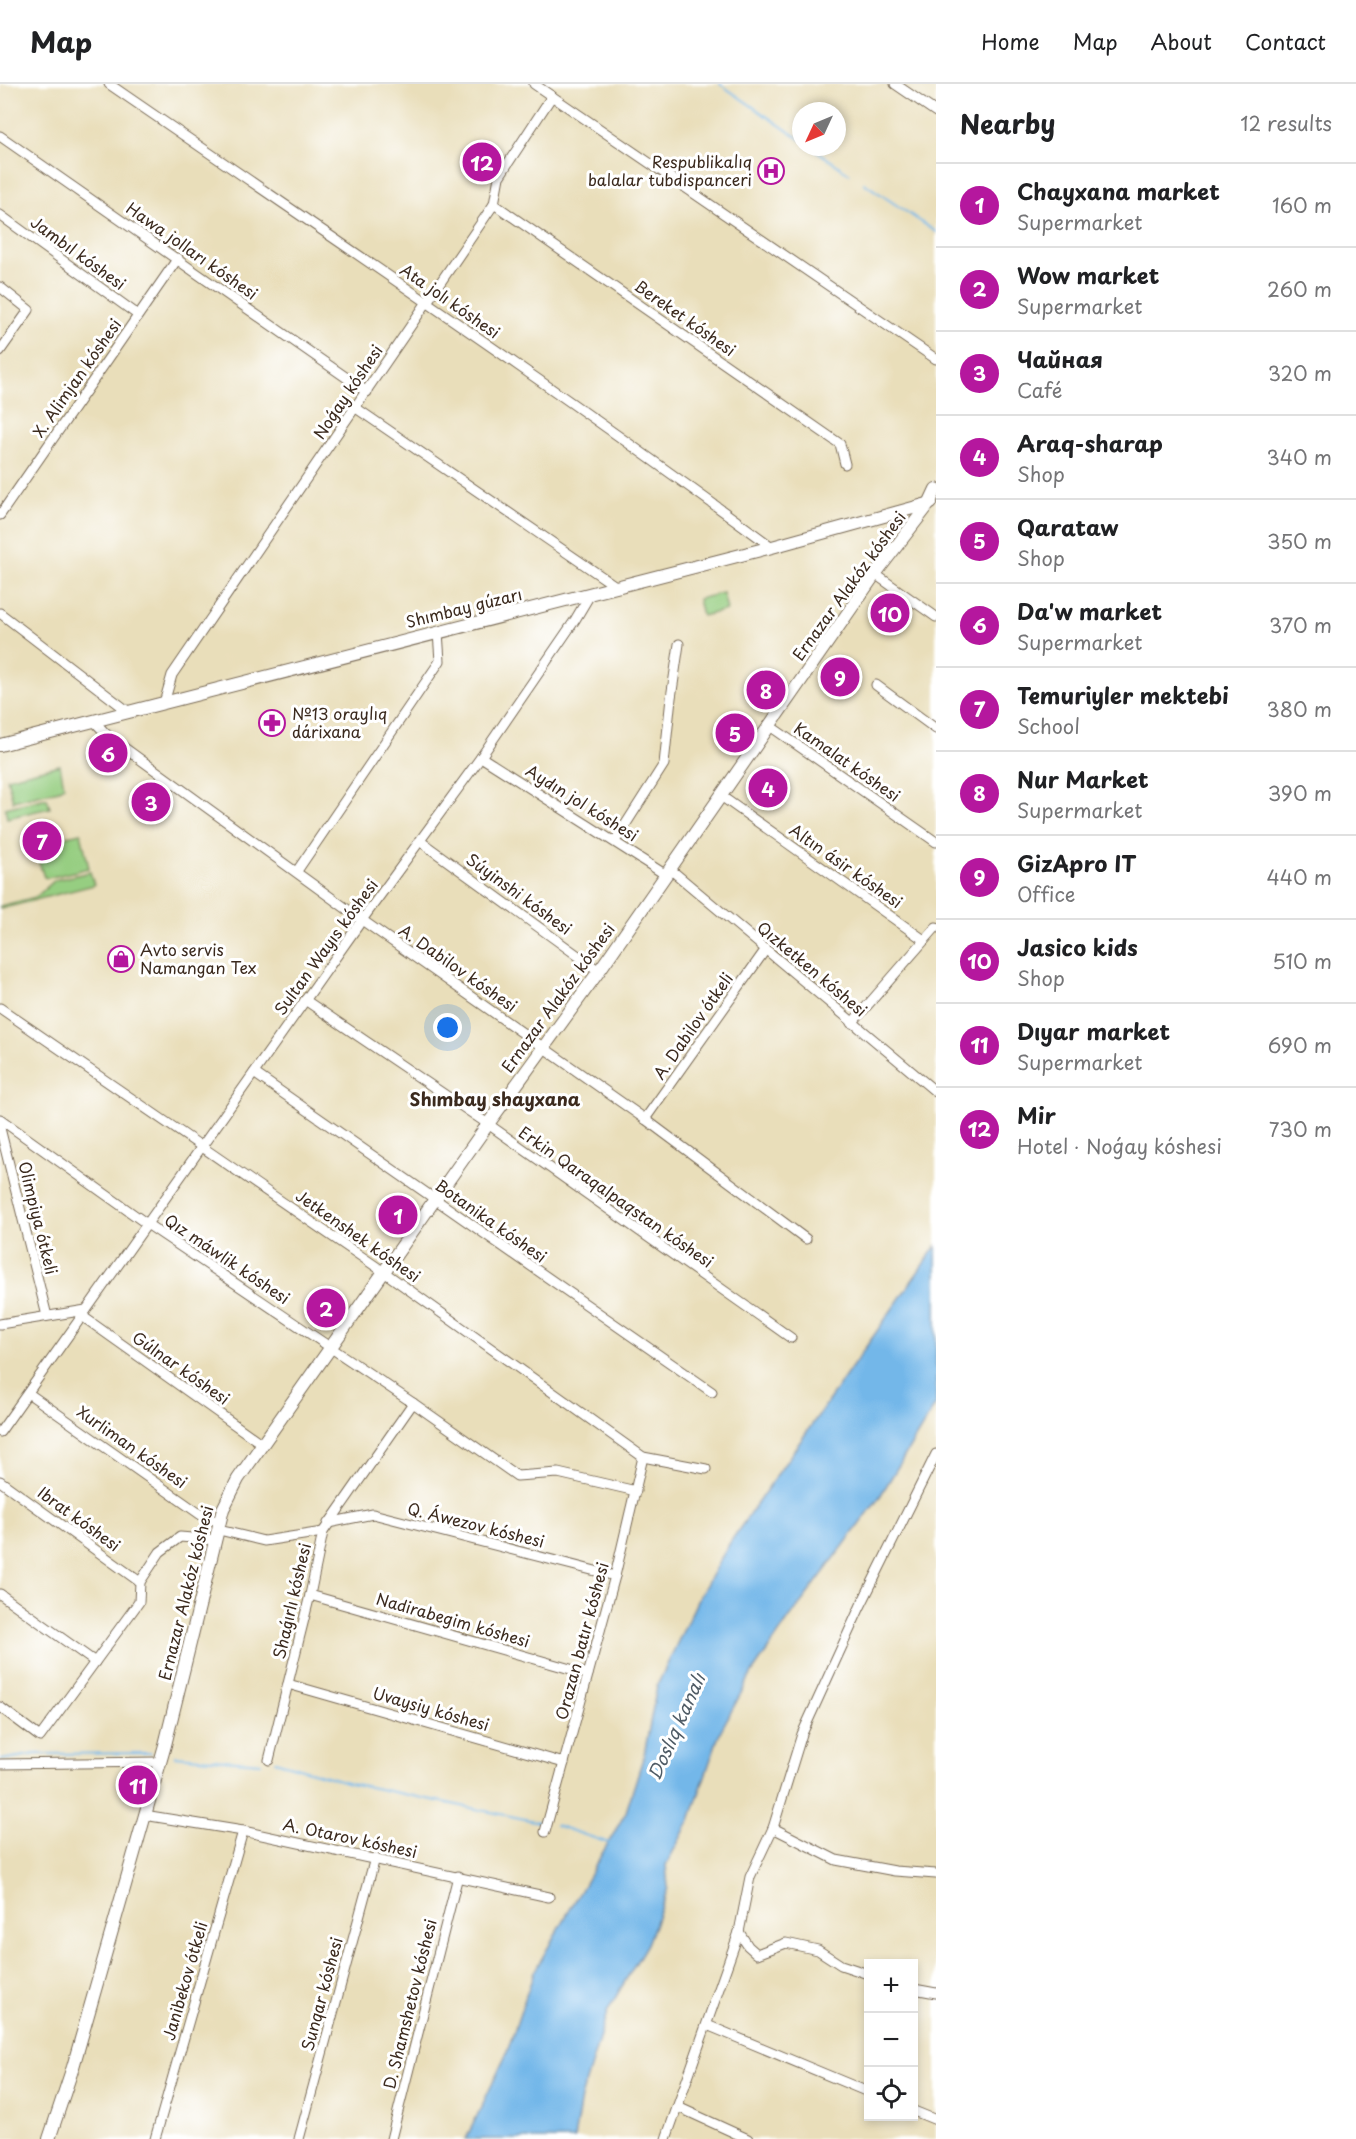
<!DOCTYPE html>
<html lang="en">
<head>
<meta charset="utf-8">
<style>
	:root { --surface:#fff; --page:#f6f6f6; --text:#202124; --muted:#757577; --line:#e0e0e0; --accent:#b5179e }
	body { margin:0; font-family:"Playpen Sans",sans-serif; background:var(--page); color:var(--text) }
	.controls { position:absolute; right:18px; bottom:18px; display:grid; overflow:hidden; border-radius:0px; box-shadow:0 3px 9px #0003 }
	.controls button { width:54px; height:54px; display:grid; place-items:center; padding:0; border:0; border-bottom:2px solid var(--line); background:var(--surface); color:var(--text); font:30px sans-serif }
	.compass { position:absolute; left:792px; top:18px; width:54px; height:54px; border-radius:50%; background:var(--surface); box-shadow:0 3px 9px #0003; rotate:226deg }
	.you { position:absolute; left:448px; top:944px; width:21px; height:21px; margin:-15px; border:4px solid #fff; border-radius:50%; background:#1a73e8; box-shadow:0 0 0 9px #1a73e833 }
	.badge { display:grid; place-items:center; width:39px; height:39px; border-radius:50%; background:var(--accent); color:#fff; font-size:20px; font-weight:700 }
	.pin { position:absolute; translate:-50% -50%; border:3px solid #fff; box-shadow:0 2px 6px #0006 }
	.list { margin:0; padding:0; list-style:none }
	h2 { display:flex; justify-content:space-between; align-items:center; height:78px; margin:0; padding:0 24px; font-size:26px }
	h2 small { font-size:20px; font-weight:400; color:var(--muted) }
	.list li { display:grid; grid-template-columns:39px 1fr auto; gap:18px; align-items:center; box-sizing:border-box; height:84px; padding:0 24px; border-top:2px solid var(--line) }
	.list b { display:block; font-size:22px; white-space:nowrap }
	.list p { margin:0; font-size:20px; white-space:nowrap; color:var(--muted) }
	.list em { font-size:20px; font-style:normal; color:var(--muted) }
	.icon { flex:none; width:33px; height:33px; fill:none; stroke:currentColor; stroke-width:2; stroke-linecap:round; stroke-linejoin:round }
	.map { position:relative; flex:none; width:936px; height:2055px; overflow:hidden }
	header { display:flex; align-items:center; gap:36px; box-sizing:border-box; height:84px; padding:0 30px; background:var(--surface); border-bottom:2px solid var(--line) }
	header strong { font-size:28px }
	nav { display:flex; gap:33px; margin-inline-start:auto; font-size:21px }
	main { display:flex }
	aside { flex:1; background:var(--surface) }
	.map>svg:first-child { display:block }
	.green { fill:#96ce81; stroke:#687c50; stroke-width:1.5 }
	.water { fill:#73b7e9; stroke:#577084; stroke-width:1.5 }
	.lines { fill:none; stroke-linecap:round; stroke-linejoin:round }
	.stream { stroke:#73b7e9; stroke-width:2 }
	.minor-casing { stroke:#786955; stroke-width:11 }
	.major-casing { stroke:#786955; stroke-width:14 }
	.minor { stroke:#fff; stroke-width:9 }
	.major { stroke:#fff; stroke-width:12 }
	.labels { text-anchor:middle; stroke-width:6; stroke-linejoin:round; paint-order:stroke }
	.poi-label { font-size:16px; fill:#3b2a1e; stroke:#fff; text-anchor:start }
	.street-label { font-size:16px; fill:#3b2a1e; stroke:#fff }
	.neighbourhood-label { font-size:18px; font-weight:bold; fill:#3b2a1e; stroke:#fff }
	.water-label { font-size:18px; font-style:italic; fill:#4f5b65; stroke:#fff }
</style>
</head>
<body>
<header>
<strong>Map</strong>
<nav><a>Home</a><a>Map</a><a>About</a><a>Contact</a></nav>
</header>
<main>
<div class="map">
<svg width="936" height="2055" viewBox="0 0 936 2055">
	<rect width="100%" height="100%" fill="#fff"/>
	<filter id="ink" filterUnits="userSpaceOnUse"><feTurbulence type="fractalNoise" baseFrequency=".0167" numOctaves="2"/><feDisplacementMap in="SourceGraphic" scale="12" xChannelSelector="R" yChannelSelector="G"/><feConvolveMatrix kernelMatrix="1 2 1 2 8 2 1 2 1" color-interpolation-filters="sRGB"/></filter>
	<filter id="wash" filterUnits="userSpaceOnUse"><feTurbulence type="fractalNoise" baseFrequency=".008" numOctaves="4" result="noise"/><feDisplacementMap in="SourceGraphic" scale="24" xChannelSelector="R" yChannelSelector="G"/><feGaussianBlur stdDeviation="1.35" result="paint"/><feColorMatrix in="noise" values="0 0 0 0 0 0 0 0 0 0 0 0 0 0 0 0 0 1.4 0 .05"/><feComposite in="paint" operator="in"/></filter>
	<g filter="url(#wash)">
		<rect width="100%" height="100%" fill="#e9deba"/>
		<!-- green -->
		<g class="green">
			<path d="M 723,509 L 727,526 L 702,532 L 698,515 Z"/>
			<path d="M 60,681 L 64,702 L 59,706 L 13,717 L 7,694 Z"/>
			<path d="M 47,714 L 50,724 L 7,734 L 5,724 Z"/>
			<path d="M 81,749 L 89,784 L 48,794 L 44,793 L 35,767 L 40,758 Z"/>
			<path d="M 90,788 L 94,801 L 0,825 L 0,822 L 36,813 L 55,796 Z"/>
		</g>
		<!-- water -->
		<path class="water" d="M 936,1162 L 936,1320 L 879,1414 L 789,1535 L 752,1589 L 720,1648 L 690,1736 L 666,1781 L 668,1804 L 647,1860 L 608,1926 L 581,2014 L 574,2055 L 466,2055 L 506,1971 L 534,1888 L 626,1728 L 644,1671 L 657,1602 L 699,1513 L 731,1457 Z"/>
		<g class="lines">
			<!-- stream -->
			<g class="stream">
				<path d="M 720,0 L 801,56"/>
				<path d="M 811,63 L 850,90"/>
				<path d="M 864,99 L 936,148"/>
				<path d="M 175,1672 L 261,1679"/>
				<path d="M 1,1676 L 36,1670 L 151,1669"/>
				<path d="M 275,1677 L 350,1699 L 544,1739"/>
				<path d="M 555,1741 L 609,1759"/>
			</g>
		</g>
	</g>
	<g filter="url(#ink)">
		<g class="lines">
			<defs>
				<g id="minor">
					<path d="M 109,0 C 331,153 555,303 772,463"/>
					<path d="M 534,0 L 936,275"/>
					<path d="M 895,0 L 936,28"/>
					<path d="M 0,52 L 367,308"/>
					<path d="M 494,120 L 840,360 L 845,380"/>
					<path d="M 0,131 L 138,231"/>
					<path d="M 0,203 L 29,226 L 0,267"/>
					<path d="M 356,324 L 617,503"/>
					<path d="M 0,431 L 178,174"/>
					<path d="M 875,490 L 936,533"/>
					<path d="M 0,529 L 129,628"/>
					<path d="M 876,601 L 936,645"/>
					<path d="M 164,619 L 172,591 L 494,120 L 499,93 L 552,12"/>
					<path d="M 94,637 L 108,652 L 362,836 L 645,1035 L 806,1155"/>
					<path d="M 770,642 L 936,758"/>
					<path d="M 481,673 L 666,791"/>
					<path d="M 721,712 L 924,856"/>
					<path d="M 420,757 L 599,887"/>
					<path d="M 615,757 L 664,680 L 671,614 L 679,560"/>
					<path d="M 670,785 L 936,1008"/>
					<path d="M 297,787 L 440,577 L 438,548"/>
					<path d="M 305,916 L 488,1040 L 791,1254"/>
					<path d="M 0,924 L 384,1188 L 643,1373 L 706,1385"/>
					<path d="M 852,939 L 936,843"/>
					<path d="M 254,989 L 712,1308"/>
					<path d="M 0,1035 L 147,1140 L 413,1319 L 517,1392 L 558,1389 L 636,1407"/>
					<path d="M 645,1035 L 766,865"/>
					<path d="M 0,1044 L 47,1232"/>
					<path d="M 82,1232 L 262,1360"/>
					<path d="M 0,1240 L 86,1226"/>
					<path d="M 28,1309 L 204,1433 L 220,1438"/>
					<path d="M 0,1348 L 362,836 L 481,673 L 575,536 L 591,509"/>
					<path d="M 0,1397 L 140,1498"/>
					<path d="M 328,1439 L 373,1430 L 615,1492"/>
					<path d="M 219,1446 L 264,1457 L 323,1448"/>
					<path d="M 0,1510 L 95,1578"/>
					<path d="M 310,1511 L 588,1590"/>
					<path d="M 288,1600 L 564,1679"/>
					<path d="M 0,1623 L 40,1653 L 139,1518 L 140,1498 L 160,1468 L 180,1453 L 216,1456"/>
					<path d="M 269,1676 L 310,1511 L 323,1448 L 413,1319"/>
					<path d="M 0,1680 L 160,1678"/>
					<path d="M 144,1731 L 243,1747 L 549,1813"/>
					<path d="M 773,1744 L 836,1776 L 895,1787 L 936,1790"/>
					<path d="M 545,1748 L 615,1492 L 643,1373"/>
					<path d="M 739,1848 L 748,1862 L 757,1870 L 786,1859 L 818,1866 L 841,1881 L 868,1890"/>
					<path d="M 914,1905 L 936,1909"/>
					<path d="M 707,1941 L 868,2008"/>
					<path d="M 678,2023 L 748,2055"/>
					<path d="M 914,2027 L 936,2036"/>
					<path d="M 155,2055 L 243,1747"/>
					<path d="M 299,2055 L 375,1774"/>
					<path d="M 391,2055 L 458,1792"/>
					<path d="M 666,2055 L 739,1848 L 750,1793 L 773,1744 L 802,1650 L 860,1523 L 936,1370"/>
				</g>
				<g id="major">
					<path d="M 0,661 L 772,463 L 931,419"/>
					<path d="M 49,2055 L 73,1983 L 165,1661 L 223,1425 L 238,1395 L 488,1040 L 599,887 L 875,490 L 929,420 L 936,405"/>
				</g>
			</defs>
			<!-- minor casing -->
			<use href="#minor" class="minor-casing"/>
			<!-- major casing -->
			<use href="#major" class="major-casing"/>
			<!-- minor -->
			<use href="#minor" class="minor"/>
			<!-- major -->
			<use href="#major" class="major"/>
		</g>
	</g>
	<!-- icons -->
	<defs>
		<symbol id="hospital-ring" viewBox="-11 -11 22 22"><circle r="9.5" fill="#fff" stroke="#b5179e" stroke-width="1.5"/><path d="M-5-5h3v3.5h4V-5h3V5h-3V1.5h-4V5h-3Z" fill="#b5179e"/></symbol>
		<symbol id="pharmacy-ring" viewBox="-11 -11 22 22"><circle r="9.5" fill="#fff" stroke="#b5179e" stroke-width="1.5"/><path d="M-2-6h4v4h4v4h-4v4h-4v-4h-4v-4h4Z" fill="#b5179e"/></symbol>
		<symbol id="shop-ring" viewBox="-11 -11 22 22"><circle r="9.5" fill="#fff" stroke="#b5179e" stroke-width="1.5"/><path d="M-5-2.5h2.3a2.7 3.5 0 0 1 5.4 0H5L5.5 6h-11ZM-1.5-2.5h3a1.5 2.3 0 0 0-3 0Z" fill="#b5179e"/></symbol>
	</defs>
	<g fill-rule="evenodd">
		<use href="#hospital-ring" x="756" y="72" width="30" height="30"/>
		<use href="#pharmacy-ring" x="257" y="624" width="30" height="30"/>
		<use href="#shop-ring" x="106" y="860" width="30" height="30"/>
	</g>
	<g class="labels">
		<!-- poi labels -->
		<g class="poi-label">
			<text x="752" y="84" text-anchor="end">Respublikalıq<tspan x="752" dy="18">balalar tubdispanceri</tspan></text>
			<text x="292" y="636">№13 oraylıq<tspan x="292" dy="18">dárixana</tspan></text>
			<text x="140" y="872">Avto servis<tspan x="140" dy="18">Namangan Tex</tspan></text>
		</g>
		<!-- street labels -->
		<g class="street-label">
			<text transform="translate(192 167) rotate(35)" y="6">Hawa jolları kóshesi</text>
			<text transform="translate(78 169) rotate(36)" y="6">Jambıl kóshesi</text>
			<text transform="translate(450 217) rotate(35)" y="6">Ata jolı kóshesi</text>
			<text transform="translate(685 234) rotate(35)" y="6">Bereket kóshesi</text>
			<text transform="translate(77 294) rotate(-55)" y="6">X. Alimjan kóshesi</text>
			<text transform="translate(348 308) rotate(-56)" y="6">Noǵay kóshesi</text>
			<text transform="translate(849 502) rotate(-54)" y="6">Ernazar Alakóz kóshesi</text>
			<text transform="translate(464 524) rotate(-14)" y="6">Shımbay gúzarı</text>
			<text transform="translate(847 678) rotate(35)" y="6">Kamalat kóshesi</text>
			<text transform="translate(582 719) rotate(32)" y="6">Aydın jol kóshesi</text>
			<text transform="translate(846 782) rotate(35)" y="6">Altın ásir kóshesi</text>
			<text transform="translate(519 810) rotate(36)" y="6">Súyinshi kóshesi</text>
			<text transform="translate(326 863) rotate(-54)" y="6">Sultan Wayıs kóshesi</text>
			<text transform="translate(458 884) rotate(35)" y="6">A. Dabilov kóshesi</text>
			<text transform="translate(812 885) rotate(40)" y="6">Qızketken kóshesi</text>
			<text transform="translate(558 914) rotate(-54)" y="6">Ernazar Alakóz kóshesi</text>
			<text transform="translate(693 942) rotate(-55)" y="6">A. Dabilov ótkeli</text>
			<text transform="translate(616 1113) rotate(35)" y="6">Erkin Qaraqalpaqstan kóshesi</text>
			<text transform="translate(38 1134) rotate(76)" y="6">Olimpiya ótkeli</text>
			<text transform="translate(491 1137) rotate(35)" y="6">Botanika kóshesi</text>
			<text transform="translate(358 1152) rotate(35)" y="6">Jetkenshek kóshesi</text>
			<text transform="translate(227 1175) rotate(34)" y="6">Qız máwlik kóshesi</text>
			<text transform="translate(181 1284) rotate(35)" y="6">Gúlnar kóshesi</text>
			<text transform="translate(132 1363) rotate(35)" y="6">Xurliman kóshesi</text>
			<text transform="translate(79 1435) rotate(36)" y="6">Ibrat kóshesi</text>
			<text transform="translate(476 1441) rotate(14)" y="6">Q. Áwezov kóshesi</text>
			<text transform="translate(186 1509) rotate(-76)" y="6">Ernazar Alakóz kóshesi</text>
			<text transform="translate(292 1517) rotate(-77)" y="6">Shaǵırlı kóshesi</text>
			<text transform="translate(453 1536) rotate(16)" y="6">Nadirabegim kóshesi</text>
			<text transform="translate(582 1557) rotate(-75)" y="6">Orazan batır kóshesi</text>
			<text transform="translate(431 1625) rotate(16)" y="6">Uvaysiy kóshesi</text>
			<text transform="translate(350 1754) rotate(12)" y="6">A. Otarov kóshesi</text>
			<text transform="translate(185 1897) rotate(-74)" y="6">Janibekov ótkeli</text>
			<text transform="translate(322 1910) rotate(-75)" y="6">Sunqar kóshesi</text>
			<text transform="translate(410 1920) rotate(-76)" y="6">D. Shamshetov kóshesi</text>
		</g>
		<!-- neighbourhood labels -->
		<g class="neighbourhood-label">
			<text x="495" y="1022">Shımbay shayxana</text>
		</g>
		<!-- water labels -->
		<g class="water-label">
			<text transform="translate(677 1643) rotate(-66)" y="6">Doslıq kanalı</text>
		</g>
	</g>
</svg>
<div class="controls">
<button>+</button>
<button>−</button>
<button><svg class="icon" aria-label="locate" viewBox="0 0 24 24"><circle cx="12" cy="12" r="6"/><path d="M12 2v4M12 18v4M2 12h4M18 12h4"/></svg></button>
</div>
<svg class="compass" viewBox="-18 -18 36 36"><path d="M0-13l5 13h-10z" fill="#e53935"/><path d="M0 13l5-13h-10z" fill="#757577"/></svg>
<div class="you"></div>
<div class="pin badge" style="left:398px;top:1131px">1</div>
<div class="pin badge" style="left:326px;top:1224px">2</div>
<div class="pin badge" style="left:151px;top:718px">3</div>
<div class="pin badge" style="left:768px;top:704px">4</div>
<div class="pin badge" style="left:735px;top:649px">5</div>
<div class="pin badge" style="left:108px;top:669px">6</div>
<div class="pin badge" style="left:42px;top:757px">7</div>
<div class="pin badge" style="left:766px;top:606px">8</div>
<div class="pin badge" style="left:840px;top:593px">9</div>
<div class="pin badge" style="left:890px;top:529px">10</div>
<div class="pin badge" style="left:138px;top:1701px">11</div>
<div class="pin badge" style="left:482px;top:78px">12</div>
</div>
<aside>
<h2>Nearby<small>12 results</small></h2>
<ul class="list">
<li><span class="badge">1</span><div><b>Chayxana market</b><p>Supermarket</p></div><em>160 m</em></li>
<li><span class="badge">2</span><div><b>Wow market</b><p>Supermarket</p></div><em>260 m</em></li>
<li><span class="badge">3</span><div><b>Чайная</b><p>Café</p></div><em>320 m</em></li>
<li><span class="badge">4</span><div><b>Araq-sharap</b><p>Shop</p></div><em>340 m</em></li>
<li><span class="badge">5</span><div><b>Qarataw</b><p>Shop</p></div><em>350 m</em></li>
<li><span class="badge">6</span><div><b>Da'w market</b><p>Supermarket</p></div><em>370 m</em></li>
<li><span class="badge">7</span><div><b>Temuriyler mektebi</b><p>School</p></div><em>380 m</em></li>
<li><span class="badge">8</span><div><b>Nur Market</b><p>Supermarket</p></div><em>390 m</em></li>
<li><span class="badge">9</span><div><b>GizApro IT</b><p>Office</p></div><em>440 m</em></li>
<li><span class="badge">10</span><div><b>Jasico kids</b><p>Shop</p></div><em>510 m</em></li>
<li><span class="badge">11</span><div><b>Dıyar market</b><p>Supermarket</p></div><em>690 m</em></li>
<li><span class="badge">12</span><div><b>Mir</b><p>Hotel · Noǵay kóshesi</p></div><em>730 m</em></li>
</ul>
</aside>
</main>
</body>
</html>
